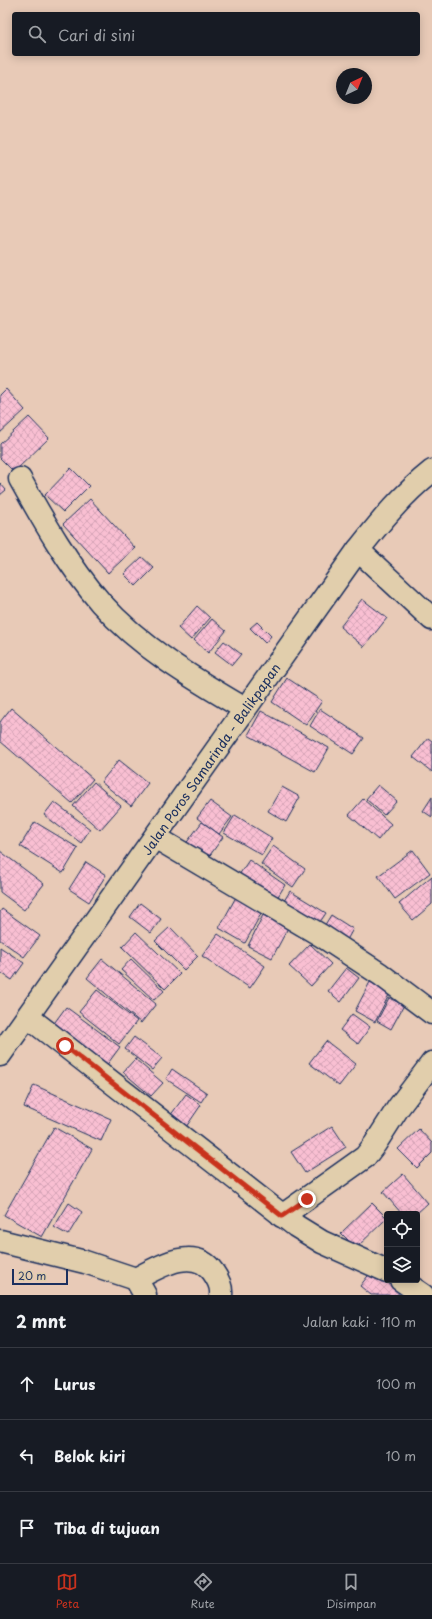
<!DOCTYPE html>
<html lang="id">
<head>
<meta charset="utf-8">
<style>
	:root { --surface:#171b24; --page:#20242c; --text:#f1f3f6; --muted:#9ea1a6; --line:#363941; --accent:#c8321e }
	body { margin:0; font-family:"Playpen Sans",sans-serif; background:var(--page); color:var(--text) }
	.controls { position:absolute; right:12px; bottom:12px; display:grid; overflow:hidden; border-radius:4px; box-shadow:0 2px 10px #0003 }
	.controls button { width:36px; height:36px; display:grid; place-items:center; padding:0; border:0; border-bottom:1px solid var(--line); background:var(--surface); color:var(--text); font:20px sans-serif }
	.compass { position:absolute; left:336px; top:68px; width:36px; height:36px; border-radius:50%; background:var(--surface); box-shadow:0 2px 10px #0003; rotate:43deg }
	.scale { position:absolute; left:12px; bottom:10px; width:56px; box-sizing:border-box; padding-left:4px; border:2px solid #1b2f5e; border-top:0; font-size:11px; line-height:14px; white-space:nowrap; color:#1b2f5e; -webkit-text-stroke:3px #e1ceac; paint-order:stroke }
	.stop { position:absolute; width:12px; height:12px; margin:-9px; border:3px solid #c8321e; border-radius:50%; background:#fff }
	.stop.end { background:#c8321e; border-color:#fff; box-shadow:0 1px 4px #0008 }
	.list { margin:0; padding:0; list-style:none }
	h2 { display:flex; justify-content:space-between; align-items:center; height:52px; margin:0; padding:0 16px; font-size:17px }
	h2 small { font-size:13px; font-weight:400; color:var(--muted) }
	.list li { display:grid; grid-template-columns:26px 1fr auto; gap:12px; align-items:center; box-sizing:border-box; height:72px; padding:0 16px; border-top:1px solid var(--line) }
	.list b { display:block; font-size:15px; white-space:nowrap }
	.list em { font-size:13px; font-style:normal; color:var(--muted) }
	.icon { flex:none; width:22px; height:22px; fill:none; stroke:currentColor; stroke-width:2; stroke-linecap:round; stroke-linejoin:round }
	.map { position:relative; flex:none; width:432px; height:1295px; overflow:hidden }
	.search { position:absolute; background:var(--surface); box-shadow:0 2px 10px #0003; left:12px; right:12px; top:12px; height:44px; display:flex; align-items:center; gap:10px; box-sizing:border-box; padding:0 14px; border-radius:4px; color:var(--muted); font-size:15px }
	.sheet { height:268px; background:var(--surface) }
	nav { display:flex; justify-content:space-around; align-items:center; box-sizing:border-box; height:56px; border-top:1px solid var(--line); background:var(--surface); font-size:11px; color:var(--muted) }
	nav a { display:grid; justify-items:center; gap:2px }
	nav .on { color:var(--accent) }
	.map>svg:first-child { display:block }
	.building { fill:url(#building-cross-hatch); stroke:#1b2f5e }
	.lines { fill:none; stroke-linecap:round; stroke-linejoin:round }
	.minor-casing { stroke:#1b2f5e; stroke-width:25 }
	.highway-casing { stroke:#1b2f5e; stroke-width:25 }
	.minor { stroke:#e1ceac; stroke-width:22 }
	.highway { stroke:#e1ceac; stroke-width:22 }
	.route { stroke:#c8321e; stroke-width:5 }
	.labels { text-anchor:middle; stroke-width:4; stroke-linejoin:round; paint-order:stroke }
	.street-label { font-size:13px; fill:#1b2f5e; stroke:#e1ceac }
</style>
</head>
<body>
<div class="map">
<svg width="432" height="1295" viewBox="0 0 432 1295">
	<defs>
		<pattern id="building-cross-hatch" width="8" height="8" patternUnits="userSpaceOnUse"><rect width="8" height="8" fill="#f9bfd2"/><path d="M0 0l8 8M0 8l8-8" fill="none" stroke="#d5a4b7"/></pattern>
	</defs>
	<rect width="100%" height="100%" fill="#e8cab7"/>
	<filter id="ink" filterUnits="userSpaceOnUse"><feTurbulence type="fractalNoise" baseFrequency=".025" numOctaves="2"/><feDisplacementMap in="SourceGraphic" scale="8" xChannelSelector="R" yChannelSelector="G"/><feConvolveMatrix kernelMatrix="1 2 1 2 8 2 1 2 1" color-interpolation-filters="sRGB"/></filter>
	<g filter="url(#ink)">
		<!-- building -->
		<g class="building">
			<path d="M 6,389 L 25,410 L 0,433 L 0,395 Z"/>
			<path d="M 29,417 L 49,438 L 14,472 L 0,458 L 0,444 Z"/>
			<path d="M 71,468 L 89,486 L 63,512 L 45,495 Z"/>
			<path d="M 0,483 L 6,490 L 0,495 Z"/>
			<path d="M 90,499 L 135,548 L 108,573 L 63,524 Z"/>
			<path d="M 142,557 L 154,568 L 136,586 L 124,574 Z"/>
			<path d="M 362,599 L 387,618 L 364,647 L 340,627 Z"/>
			<path d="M 197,606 L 210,618 L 191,640 L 178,628 Z"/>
			<path d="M 212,619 L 226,631 L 208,653 L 194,640 Z"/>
			<path d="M 257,622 L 271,636 L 265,643 L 250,628 Z"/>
			<path d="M 224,641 L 241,654 L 232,665 L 215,652 Z"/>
			<path d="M 287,678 L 322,701 L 306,725 L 272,702 Z"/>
			<path d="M 11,708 L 93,779 L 72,803 L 0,741 L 0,722 Z"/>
			<path d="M 320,709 L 364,738 L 353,754 L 310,726 Z"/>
			<path d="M 261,711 L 329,748 L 315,772 L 248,735 Z"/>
			<path d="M 428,738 L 432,741 L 432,772 L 413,757 Z"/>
			<path d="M 119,760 L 148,783 L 131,806 L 101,782 Z"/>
			<path d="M 94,782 L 121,806 L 100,830 L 73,806 Z"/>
			<path d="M 378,785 L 397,801 L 384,815 L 366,799 Z"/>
			<path d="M 282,787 L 300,797 L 286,822 L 268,811 Z"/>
			<path d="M 432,797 L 432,817 L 423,811 Z"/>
			<path d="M 363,799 L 391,824 L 378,840 L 349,815 Z"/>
			<path d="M 210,801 L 232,817 L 219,834 L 197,818 Z"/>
			<path d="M 54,802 L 90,829 L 81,843 L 44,815 Z"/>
			<path d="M 235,815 L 272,838 L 262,855 L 224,833 Z"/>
			<path d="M 35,822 L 78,848 L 63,873 L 20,846 Z"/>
			<path d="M 202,822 L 223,837 L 203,865 L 182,849 Z"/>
			<path d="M 273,846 L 305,869 L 293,887 L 261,864 Z"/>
			<path d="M 413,850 L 430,873 L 395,899 L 378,876 Z"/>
			<path d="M 0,851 L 44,884 L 24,910 L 0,892 Z"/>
			<path d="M 249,860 L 285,885 L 274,903 L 237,878 Z"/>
			<path d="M 86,862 L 106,875 L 89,902 L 69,889 Z"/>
			<path d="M 432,876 L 432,904 L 413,920 L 399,904 Z"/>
			<path d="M 290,891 L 326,913 L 316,928 L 281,906 Z"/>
			<path d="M 236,897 L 262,912 L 245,943 L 219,928 Z"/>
			<path d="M 140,903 L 161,919 L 151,933 L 130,917 Z"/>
			<path d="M 2,909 L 40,936 L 24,957 L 0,940 L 0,912 Z"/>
			<path d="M 263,915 L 288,928 L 272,958 L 248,946 Z"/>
			<path d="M 331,915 L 353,929 L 343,947 L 320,933 Z"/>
			<path d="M 170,927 L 198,956 L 184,970 L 155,941 Z"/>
			<path d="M 136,932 L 180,974 L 165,989 L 122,947 Z"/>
			<path d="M 218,934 L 265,966 L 250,988 L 202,956 Z"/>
			<path d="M 310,944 L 331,964 L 311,986 L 289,966 Z"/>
			<path d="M 0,947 L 24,963 L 12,980 L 0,972 Z"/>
			<path d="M 102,959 L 156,1004 L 141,1023 L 87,978 Z"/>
			<path d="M 131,959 L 164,991 L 154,1000 L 121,970 Z"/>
			<path d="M 346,968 L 359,978 L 341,1002 L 328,991 Z"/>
			<path d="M 370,982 L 390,993 L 375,1022 L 355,1011 Z"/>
			<path d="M 97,990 L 137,1021 L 119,1044 L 79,1012 Z"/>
			<path d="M 389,998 L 404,1005 L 391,1029 L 377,1021 Z"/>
			<path d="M 66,1007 L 120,1047 L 106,1066 L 52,1026 Z"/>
			<path d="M 352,1014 L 370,1027 L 358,1044 L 340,1030 Z"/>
			<path d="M 134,1037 L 162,1058 L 152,1070 L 125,1049 Z"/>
			<path d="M 326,1041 L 356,1064 L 339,1086 L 309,1063 Z"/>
			<path d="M 135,1059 L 163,1083 L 151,1096 L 123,1072 Z"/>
			<path d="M 172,1069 L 207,1093 L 201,1102 L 166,1079 Z"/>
			<path d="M 34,1085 L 111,1119 L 101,1141 L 24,1107 Z"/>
			<path d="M 186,1094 L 201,1105 L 186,1127 L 170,1116 Z"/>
			<path d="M 332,1126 L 346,1147 L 305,1173 L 291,1152 Z"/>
			<path d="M 54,1127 L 92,1149 L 42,1237 L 4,1215 Z"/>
			<path d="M 419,1129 L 432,1143 L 432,1153 L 417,1168 L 398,1149 Z"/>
			<path d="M 403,1174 L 428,1203 L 416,1214 L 402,1214 L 383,1192 Z"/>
			<path d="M 69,1203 L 82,1212 L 68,1235 L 54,1227 Z"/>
			<path d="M 372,1203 L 387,1218 L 356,1248 L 341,1233 Z"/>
			<path d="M 375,1267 L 402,1289 L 397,1295 L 371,1295 L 360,1286 Z"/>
		</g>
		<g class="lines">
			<defs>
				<g id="minor">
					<path d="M 20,479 C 44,522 69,566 101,603 C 141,648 194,679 245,709"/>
					<path d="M 358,550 L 432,619"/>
					<path d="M 155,837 L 322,936 L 380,974 L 432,1013"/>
					<path d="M 28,1017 L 296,1226 L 322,1242 L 387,1271"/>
					<path d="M 282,1216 L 365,1157 L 375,1144 L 398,1108 L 432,1063"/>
					<path d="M 0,1241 L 85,1262 L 136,1279 L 145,1295"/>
					<path d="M 136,1279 C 158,1267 194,1245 213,1272 C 218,1279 222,1287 221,1295"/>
					<path d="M 401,1280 L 423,1295"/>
				</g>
				<path id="highway" d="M 0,1055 L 358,550 C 381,521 403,494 432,471"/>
			</defs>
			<!-- minor casing -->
			<use href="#minor" class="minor-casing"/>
			<!-- highway casing -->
			<use href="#highway" class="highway-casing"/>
			<!-- minor -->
			<use href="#minor" class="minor"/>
			<!-- highway -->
			<use href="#highway" class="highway"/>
		</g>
	</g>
	<g class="lines" filter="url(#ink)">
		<!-- route -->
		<path class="route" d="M 65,1046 L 282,1216 L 307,1199"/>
	</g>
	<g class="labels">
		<!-- street labels -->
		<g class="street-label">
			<text transform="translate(211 759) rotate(-55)" y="5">Jalan Poros Samarinda - Balikpapan</text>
		</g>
	</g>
</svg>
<div class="controls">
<button><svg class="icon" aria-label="locate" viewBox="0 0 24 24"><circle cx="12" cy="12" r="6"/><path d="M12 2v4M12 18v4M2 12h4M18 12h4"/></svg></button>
<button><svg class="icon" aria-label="layers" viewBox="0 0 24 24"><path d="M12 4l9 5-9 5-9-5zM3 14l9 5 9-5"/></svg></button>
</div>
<svg class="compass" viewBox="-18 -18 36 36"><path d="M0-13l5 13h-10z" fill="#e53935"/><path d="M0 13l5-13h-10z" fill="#9ea1a6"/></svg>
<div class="scale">20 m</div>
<div class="stop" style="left:65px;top:1046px"></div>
<div class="stop end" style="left:307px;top:1199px"></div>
<div class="search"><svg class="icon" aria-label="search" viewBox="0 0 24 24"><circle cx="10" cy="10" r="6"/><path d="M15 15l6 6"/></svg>Cari di sini</div>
</div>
<section class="sheet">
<h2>2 mnt<small>Jalan kaki · 110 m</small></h2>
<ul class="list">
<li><svg class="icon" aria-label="ahead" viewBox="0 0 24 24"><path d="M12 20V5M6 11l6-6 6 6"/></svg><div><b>Lurus</b></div><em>100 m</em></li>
<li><svg class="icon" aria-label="left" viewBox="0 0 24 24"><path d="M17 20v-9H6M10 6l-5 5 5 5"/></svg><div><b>Belok kiri</b></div><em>10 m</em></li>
<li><svg class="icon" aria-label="arrive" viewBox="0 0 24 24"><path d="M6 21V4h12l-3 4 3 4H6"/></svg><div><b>Tiba di tujuan</b></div></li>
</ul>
</section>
<nav>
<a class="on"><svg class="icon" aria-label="map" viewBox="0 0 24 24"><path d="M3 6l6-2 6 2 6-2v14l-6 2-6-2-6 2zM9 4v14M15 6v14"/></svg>Peta</a>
<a><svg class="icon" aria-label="directions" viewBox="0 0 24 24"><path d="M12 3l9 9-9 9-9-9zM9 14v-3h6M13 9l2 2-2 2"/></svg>Rute</a>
<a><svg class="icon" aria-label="saved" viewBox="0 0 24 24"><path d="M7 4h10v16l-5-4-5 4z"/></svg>Disimpan</a>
</nav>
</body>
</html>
